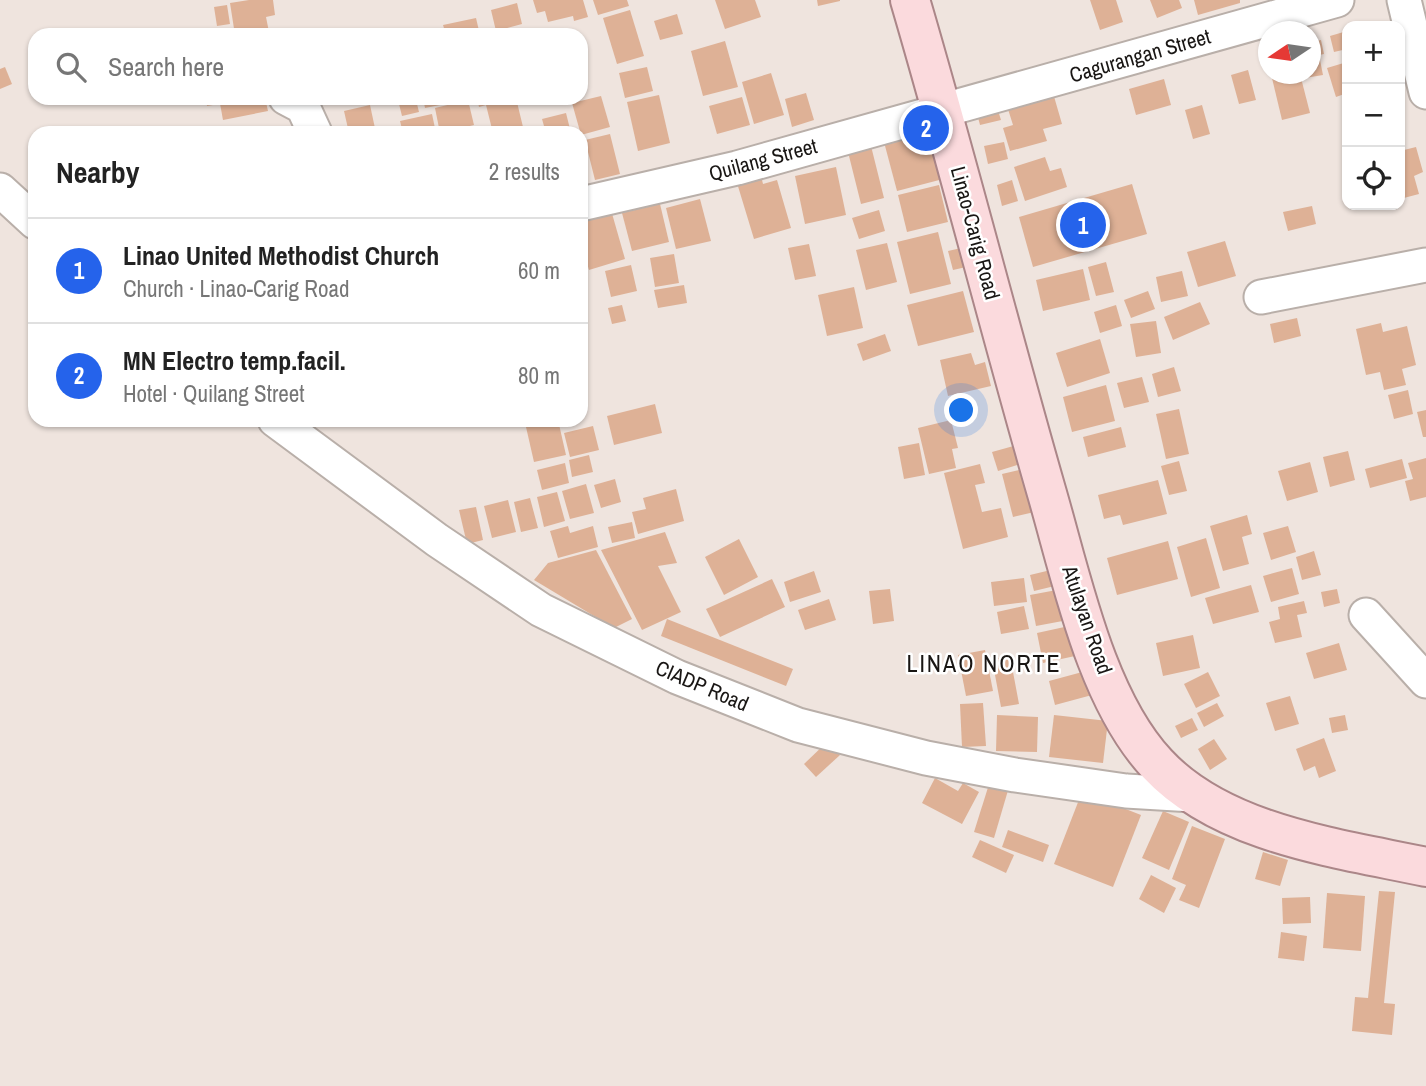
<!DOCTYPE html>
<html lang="en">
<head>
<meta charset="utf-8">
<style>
	:root { --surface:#fff; --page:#f6f6f6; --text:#222; --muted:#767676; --line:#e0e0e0; --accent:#2563eb }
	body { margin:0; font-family:"Archivo Narrow",sans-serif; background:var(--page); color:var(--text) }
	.controls { position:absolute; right:21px; top:21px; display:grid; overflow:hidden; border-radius:14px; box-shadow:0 2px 5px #0004 }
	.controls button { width:63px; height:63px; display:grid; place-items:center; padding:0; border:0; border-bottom:2px solid var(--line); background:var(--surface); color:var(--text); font:35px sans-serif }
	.compass { position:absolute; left:1258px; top:21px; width:63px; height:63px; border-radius:50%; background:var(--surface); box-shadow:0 2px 5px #0004; rotate:257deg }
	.you { position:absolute; left:962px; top:411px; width:24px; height:24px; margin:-18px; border:5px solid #fff; border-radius:50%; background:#1a73e8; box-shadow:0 0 0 10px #1a73e833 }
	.badge { display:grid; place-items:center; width:46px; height:46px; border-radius:50%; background:var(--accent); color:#fff; font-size:23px; font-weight:700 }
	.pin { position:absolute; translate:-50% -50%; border:4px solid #fff; box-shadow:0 2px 7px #0006 }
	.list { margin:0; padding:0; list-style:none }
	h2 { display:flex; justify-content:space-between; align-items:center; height:91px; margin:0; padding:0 28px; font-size:30px }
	h2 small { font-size:23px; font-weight:400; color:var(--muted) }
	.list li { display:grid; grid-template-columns:46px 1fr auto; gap:21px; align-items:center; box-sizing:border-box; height:105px; padding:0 28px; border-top:2px solid var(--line) }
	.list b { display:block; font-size:26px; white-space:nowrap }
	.list p { margin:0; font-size:23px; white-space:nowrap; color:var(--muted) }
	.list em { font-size:23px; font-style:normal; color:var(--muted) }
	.icon { flex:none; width:38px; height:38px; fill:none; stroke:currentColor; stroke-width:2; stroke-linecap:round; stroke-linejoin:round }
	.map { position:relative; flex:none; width:1426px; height:1086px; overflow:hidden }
	.search { position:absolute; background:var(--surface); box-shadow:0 2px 5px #0004; left:28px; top:28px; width:560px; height:77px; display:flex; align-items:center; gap:18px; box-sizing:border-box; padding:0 24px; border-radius:21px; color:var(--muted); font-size:26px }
	.panel { position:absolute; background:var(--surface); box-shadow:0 2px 5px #0004; left:28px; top:126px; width:560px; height:301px; border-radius:21px }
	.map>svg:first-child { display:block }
	.building { fill:#deb196 }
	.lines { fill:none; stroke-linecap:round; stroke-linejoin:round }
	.minor-casing { stroke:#b9afa9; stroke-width:37 }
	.major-casing { stroke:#ab8688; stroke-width:42 }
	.minor { stroke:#fff; stroke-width:33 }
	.major { stroke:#fbdadd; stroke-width:38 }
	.labels { text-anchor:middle; stroke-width:5; stroke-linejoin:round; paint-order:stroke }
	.street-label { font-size:21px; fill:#191614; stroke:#fff }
	.quarter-label { font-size:24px; letter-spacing:2px; fill:#191614; stroke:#fff }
</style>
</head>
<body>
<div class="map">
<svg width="1426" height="1086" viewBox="0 0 1426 1086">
	<rect width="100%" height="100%" fill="#efe4de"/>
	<!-- building -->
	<g class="building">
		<path d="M 249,0 L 273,0 L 275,15 L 266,17 L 269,32 L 235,35 L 230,3 Z"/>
		<path d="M 533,0 L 583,0 L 588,17 L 574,21 L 573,16 L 548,22 L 545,11 L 537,13 Z"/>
		<path d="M 593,0 L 627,0 L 629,6 L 598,15 Z"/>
		<path d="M 715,0 L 755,0 L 761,17 L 725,29 Z"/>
		<path d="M 817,0 L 840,0 L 840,1 L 818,6 Z"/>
		<path d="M 1090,0 L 1116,0 L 1123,22 L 1100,30 Z"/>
		<path d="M 1150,0 L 1179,0 L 1182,8 L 1157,18 Z"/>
		<path d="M 1194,0 L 1240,0 L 1240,3 L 1198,15 Z"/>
		<path d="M 517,3 L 522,24 L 496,31 L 491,10 Z"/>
		<path d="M 227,5 L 230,24 L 217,26 L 214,7 Z"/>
		<path d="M 630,10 L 644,56 L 617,64 L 603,18 Z"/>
		<path d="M 677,14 L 683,34 L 660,40 L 654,21 Z"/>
		<path d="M 476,18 L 480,35 L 446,35 L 443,25 Z"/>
		<path d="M 1347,31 L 1347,49 L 1334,52 L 1330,36 Z"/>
		<path d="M 1321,40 L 1324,54 L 1310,57 L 1310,42 Z"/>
		<path d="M 725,41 L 738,87 L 703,96 L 691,51 Z"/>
		<path d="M 1320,60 L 1323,75 L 1305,78 L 1304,74 L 1310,74 L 1310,62 Z"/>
		<path d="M 1347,62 L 1347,93 L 1336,97 L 1327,68 Z"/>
		<path d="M 5,67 L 12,84 L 0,89 L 0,69 Z"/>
		<path d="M 647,67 L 653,91 L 625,98 L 619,73 Z"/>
		<path d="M 1248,70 L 1256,100 L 1239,104 L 1231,75 Z"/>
		<path d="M 771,73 L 784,115 L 754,124 L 742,82 Z"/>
		<path d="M 1271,74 L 1300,74 L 1310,113 L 1282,120 Z"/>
		<path d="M 1164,79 L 1171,105 L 1136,115 L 1129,89 Z"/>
		<path d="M 806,93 L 814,120 L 792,127 L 785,99 Z"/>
		<path d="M 1053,93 L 1062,124 L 1043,129 L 1047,141 L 1010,151 L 1003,128 L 1013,125 L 1007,106 Z"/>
		<path d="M 659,95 L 670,143 L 638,151 L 627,102 Z"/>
		<path d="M 601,96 L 610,127 L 581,135 L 572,103 Z"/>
		<path d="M 742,97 L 750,125 L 717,134 L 709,106 Z"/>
		<path d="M 206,98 L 218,98 L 219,104 L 207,106 Z"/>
		<path d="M 219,98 L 265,98 L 268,111 L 223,120 Z"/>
		<path d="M 423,98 L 438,98 L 440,105 L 425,108 Z"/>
		<path d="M 477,98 L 516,98 L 523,127 L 515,128 L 516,133 L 493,133 L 486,105 L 479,107 Z"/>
		<path d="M 416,100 L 419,112 L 402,116 L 399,104 Z"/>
		<path d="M 468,100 L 474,125 L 440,133 L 435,108 Z"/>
		<path d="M 995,101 L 1001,120 L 980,125 L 975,106 Z"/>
		<path d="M 370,105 L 376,133 L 349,133 L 344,111 Z"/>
		<path d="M 1202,105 L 1210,134 L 1193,139 L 1185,110 Z"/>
		<path d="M 566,113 L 571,133 L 546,133 L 542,119 Z"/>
		<path d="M 432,114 L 436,133 L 403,133 L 400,121 Z"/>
		<path d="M 481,127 L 482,133 L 460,133 L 459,132 Z"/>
		<path d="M 935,128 L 947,178 L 897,191 L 884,142 Z"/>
		<path d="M 610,134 L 620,174 L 595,180 L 585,140 Z"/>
		<path d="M 869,138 L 884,198 L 861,204 L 846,144 Z"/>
		<path d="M 1004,142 L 1008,159 L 988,164 L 984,146 Z"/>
		<path d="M 1416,147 L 1423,172 L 1414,176 L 1419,194 L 1400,199 L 1400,151 Z"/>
		<path d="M 1045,157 L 1050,171 L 1061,168 L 1067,187 L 1025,201 L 1014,167 Z"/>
		<path d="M 836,167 L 846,215 L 805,224 L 795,176 Z"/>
		<path d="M 761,176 L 763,184 L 777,180 L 791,228 L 754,239 L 737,183 Z"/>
		<path d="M 1012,180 L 1018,201 L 1002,206 L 997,185 Z"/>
		<path d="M 1132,184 L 1147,234 L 1033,267 L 1019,217 Z"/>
		<path d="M 939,185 L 948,222 L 907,232 L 898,195 Z"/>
		<path d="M 700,199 L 711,241 L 676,249 L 666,208 Z"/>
		<path d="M 660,204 L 669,242 L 632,251 L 622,213 Z"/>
		<path d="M 1312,206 L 1316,224 L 1288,231 L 1283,212 Z"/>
		<path d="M 611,210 L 625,259 L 589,270 L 581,243 L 581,218 Z"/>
		<path d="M 879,210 L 885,231 L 859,239 L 852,218 Z"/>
		<path d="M 938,232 L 951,284 L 910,294 L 897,242 Z"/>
		<path d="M 1225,241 L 1236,276 L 1198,287 L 1187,252 Z"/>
		<path d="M 887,243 L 897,282 L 866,290 L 856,250 Z"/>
		<path d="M 809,244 L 816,276 L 795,280 L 788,248 Z"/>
		<path d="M 970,246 L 975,265 L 953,270 L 948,251 Z"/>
		<path d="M 674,254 L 679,283 L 655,287 L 650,258 Z"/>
		<path d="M 1106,262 L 1114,292 L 1096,296 L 1088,267 Z"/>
		<path d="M 631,265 L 637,291 L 611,297 L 605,271 Z"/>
		<path d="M 1083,269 L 1090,300 L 1043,311 L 1036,280 Z"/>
		<path d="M 1182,271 L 1188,296 L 1161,302 L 1156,277 Z"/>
		<path d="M 684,285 L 687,303 L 658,308 L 654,290 Z"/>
		<path d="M 854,287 L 863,328 L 827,336 L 818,295 Z"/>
		<path d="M 963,291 L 974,332 L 918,346 L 907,305 Z"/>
		<path d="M 1148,291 L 1155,309 L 1131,318 L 1124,300 Z"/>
		<path d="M 1200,302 L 1210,324 L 1173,340 L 1164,317 Z"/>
		<path d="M 622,305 L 626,321 L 612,324 L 608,308 Z"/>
		<path d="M 1116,305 L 1122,326 L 1100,333 L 1094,312 Z"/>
		<path d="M 1297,318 L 1301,336 L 1274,343 L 1270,324 Z"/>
		<path d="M 1156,321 L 1161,353 L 1136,357 L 1130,324 Z"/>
		<path d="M 1381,323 L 1383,332 L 1407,326 L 1416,365 L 1402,369 L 1406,385 L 1384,390 L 1380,372 L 1366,375 L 1356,329 Z"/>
		<path d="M 885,334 L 891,351 L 863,361 L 857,344 Z"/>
		<path d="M 1100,339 L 1110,373 L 1067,387 L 1056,353 Z"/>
		<path d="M 971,353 L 975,365 L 985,362 L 991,386 L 948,396 L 940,360 Z"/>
		<path d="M 1174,367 L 1181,391 L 1158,397 L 1152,374 Z"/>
		<path d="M 1142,377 L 1149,402 L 1124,408 L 1117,383 Z"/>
		<path d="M 1106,385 L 1115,421 L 1072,432 L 1063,397 Z"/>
		<path d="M 1408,390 L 1413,414 L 1394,419 L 1388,395 Z"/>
		<path d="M 655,404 L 662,433 L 614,445 L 607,416 Z"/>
		<path d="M 1179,409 L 1189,454 L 1166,459 L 1156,414 Z"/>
		<path d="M 1426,410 L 1426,437 L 1423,437 L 1417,412 Z"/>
		<path d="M 558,420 L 566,455 L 534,462 L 526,427 Z"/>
		<path d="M 951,420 L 958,448 L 952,449 L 956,468 L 929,474 L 918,428 Z"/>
		<path d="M 593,426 L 599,450 L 570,457 L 564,433 Z"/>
		<path d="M 1121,427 L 1126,447 L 1088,457 L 1083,437 Z"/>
		<path d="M 919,443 L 925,475 L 904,479 L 898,447 Z"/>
		<path d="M 1021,444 L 1027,462 L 998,471 L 992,452 Z"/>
		<path d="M 1348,451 L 1355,480 L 1330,487 L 1323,457 Z"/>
		<path d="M 589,455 L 593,472 L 572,477 L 569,460 Z"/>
		<path d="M 1426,458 L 1426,497 L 1410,501 L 1405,481 L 1413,479 L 1408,463 Z"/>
		<path d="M 1402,459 L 1407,478 L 1370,488 L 1365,469 Z"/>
		<path d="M 1179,461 L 1187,491 L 1169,495 L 1161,466 Z"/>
		<path d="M 1310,462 L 1318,492 L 1287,501 L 1278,471 Z"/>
		<path d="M 565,463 L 569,483 L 542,490 L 537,470 Z"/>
		<path d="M 980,464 L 985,483 L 975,485 L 982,512 L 1001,508 L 1008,537 L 963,549 L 944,473 Z"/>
		<path d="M 1032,467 L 1043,510 L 1013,517 L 1002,474 Z"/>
		<path d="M 615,479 L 621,502 L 601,508 L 594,485 Z"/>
		<path d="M 1158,480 L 1167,514 L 1123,525 L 1120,515 L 1104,519 L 1098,495 Z"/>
		<path d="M 586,484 L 594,513 L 570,519 L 562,491 Z"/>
		<path d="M 676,489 L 684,521 L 638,534 L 632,512 L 646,509 L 643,498 Z"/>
		<path d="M 557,492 L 565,521 L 544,527 L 537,497 Z"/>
		<path d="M 530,498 L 538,528 L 521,532 L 514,502 Z"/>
		<path d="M 508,500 L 516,532 L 492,538 L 484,506 Z"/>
		<path d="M 476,507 L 483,540 L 467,544 L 459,510 Z"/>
		<path d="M 1247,515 L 1252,534 L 1242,537 L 1249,564 L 1223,571 L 1210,526 Z"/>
		<path d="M 632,522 L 635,538 L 612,543 L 608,527 Z"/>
		<path d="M 568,526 L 570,533 L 593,526 L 598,547 L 558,558 L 550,531 Z"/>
		<path d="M 1288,526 L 1296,552 L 1271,560 L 1263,533 Z"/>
		<path d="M 665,532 L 677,563 L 658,566 L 681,612 L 642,630 L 601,550 Z"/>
		<path d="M 1206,538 L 1220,588 L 1191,597 L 1177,547 Z"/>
		<path d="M 739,539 L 758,577 L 724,595 L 705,557 Z"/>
		<path d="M 1168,541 L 1178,579 L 1117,595 L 1107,558 Z"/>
		<path d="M 596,550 L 632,619 L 614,628 L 534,580 L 548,563 Z"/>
		<path d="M 1314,551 L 1321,575 L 1302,580 L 1296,557 Z"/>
		<path d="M 1059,568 L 1063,584 L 1034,591 L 1030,575 Z"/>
		<path d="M 1292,568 L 1299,594 L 1271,602 L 1263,576 Z"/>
		<path d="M 814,571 L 821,592 L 790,602 L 784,582 Z"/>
		<path d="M 1024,578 L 1027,602 L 994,606 L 991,582 Z"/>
		<path d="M 772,579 L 785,607 L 720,637 L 706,609 Z"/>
		<path d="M 1251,585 L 1259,612 L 1213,624 L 1205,598 Z"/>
		<path d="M 890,589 L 894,621 L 873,624 L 869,591 Z"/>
		<path d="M 1062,589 L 1068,620 L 1036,626 L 1030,595 Z"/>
		<path d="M 1337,589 L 1340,603 L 1324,607 L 1321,592 Z"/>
		<path d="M 829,599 L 836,620 L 805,630 L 798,610 Z"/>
		<path d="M 1304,601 L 1307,613 L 1297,615 L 1302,637 L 1275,643 L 1269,622 L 1280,619 L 1278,607 Z"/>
		<path d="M 1024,606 L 1029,629 L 1001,634 L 997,612 Z"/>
		<path d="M 667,619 L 793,669 L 786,686 L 661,636 Z"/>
		<path d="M 1069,626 L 1075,656 L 1043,663 L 1037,633 Z"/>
		<path d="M 1193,635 L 1200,668 L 1163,676 L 1156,643 Z"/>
		<path d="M 1339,643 L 1347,670 L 1314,679 L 1306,653 Z"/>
		<path d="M 985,650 L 993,691 L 966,696 L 958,655 Z"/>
		<path d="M 1010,656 L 1019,704 L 1001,707 L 992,659 Z"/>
		<path d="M 1086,671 L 1092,695 L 1055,705 L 1049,681 Z"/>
		<path d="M 1208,672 L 1220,696 L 1196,708 L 1184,684 Z"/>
		<path d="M 1290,696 L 1299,724 L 1275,731 L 1266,703 Z"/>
		<path d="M 983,703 L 986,746 L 962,747 L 960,704 Z"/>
		<path d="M 1217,703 L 1224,716 L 1204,727 L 1197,713 Z"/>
		<path d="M 997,715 L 1038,717 L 1037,752 L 996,751 Z"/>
		<path d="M 1054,715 L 1108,721 L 1103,763 L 1049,757 Z"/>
		<path d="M 1345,715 L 1348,730 L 1332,733 L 1329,718 Z"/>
		<path d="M 1192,718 L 1198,730 L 1181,738 L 1175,726 Z"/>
		<path d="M 1324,738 L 1336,771 L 1319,778 L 1315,766 L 1304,771 L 1296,749 Z"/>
		<path d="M 1214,739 L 1227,759 L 1210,770 L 1198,749 Z"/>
		<path d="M 827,742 L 840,755 L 816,777 L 804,764 Z"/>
		<path d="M 935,778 L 958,791 L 963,783 L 979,792 L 962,824 L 922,803 Z"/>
		<path d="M 990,781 L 1009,787 L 994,838 L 974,832 Z"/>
		<path d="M 1082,792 L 1141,815 L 1113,887 L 1054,864 Z"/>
		<path d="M 1163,811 L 1189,822 L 1169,870 L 1142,858 Z"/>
		<path d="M 1192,826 L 1225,839 L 1199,908 L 1179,900 L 1186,885 L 1172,879 Z"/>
		<path d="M 1008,830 L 1049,845 L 1043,862 L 1002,847 Z"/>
		<path d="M 980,840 L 1014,855 L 1006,873 L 972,857 Z"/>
		<path d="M 1263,852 L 1288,860 L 1280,886 L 1255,879 Z"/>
		<path d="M 1151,875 L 1176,888 L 1164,913 L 1139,899 Z"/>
		<path d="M 1379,891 L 1395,892 L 1384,1003 L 1395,1004 L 1392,1035 L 1352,1031 L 1355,997 L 1368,998 Z"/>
		<path d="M 1327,893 L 1365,896 L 1361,951 L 1323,948 Z"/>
		<path d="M 1310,897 L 1311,923 L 1283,924 L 1282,898 Z"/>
		<path d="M 1281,932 L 1307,936 L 1304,961 L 1278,958 Z"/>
	</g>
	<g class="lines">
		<defs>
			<g id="minor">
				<path d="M 1404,0 L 1426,92"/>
				<path d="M 286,98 L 303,107 L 315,133"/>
				<path d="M 0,190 L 35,222"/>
				<path d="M 581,204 L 737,168 L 1337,0"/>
				<path d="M 1261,297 L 1426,265"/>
				<path d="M 275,420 L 437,540 L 541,610 L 677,677 L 798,725 L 926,758 L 1015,775 L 1126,791 L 1193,795"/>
				<path d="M 1366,615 L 1426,681"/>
			</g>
			<path id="major" d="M 910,0 C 958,163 999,327 1046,490 C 1071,575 1095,698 1157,764 C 1222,834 1337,848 1426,867"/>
		</defs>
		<!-- minor casing -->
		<use href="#minor" class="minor-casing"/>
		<!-- major casing -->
		<use href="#major" class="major-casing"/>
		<!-- minor -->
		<use href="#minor" class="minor"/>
		<!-- major -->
		<use href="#major" class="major"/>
	</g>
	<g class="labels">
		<!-- street labels -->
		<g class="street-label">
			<text transform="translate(1140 56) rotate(-16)" y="7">Cagurangan Street</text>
			<text transform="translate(763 160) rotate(-15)" y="7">Quilang Street</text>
			<text transform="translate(975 233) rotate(75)" y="7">Linao-Carig Road</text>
			<text transform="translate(1087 620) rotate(71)" y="7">Atulayan Road</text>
			<text transform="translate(702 686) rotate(23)" y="7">CIADP Road</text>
		</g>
		<!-- quarter labels -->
		<g class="quarter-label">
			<text x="984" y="672">LINAO NORTE</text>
		</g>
	</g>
</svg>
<div class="controls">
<button>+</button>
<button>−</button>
<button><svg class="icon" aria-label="locate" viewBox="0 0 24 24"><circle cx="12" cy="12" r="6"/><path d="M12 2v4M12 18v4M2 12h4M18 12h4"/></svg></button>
</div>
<svg class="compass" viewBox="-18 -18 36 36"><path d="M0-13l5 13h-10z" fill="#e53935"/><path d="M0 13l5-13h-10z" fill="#767676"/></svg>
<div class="you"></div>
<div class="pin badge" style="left:1083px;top:225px">1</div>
<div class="pin badge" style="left:926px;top:128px">2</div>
<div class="search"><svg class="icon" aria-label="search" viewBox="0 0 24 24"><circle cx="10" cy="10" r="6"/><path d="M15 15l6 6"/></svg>Search here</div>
<section class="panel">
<h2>Nearby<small>2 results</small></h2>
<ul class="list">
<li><span class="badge">1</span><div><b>Linao United Methodist Church</b><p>Church · Linao-Carig Road</p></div><em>60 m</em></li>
<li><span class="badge">2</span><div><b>MN Electro temp.facil.</b><p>Hotel · Quilang Street</p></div><em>80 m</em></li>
</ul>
</section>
</div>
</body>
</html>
